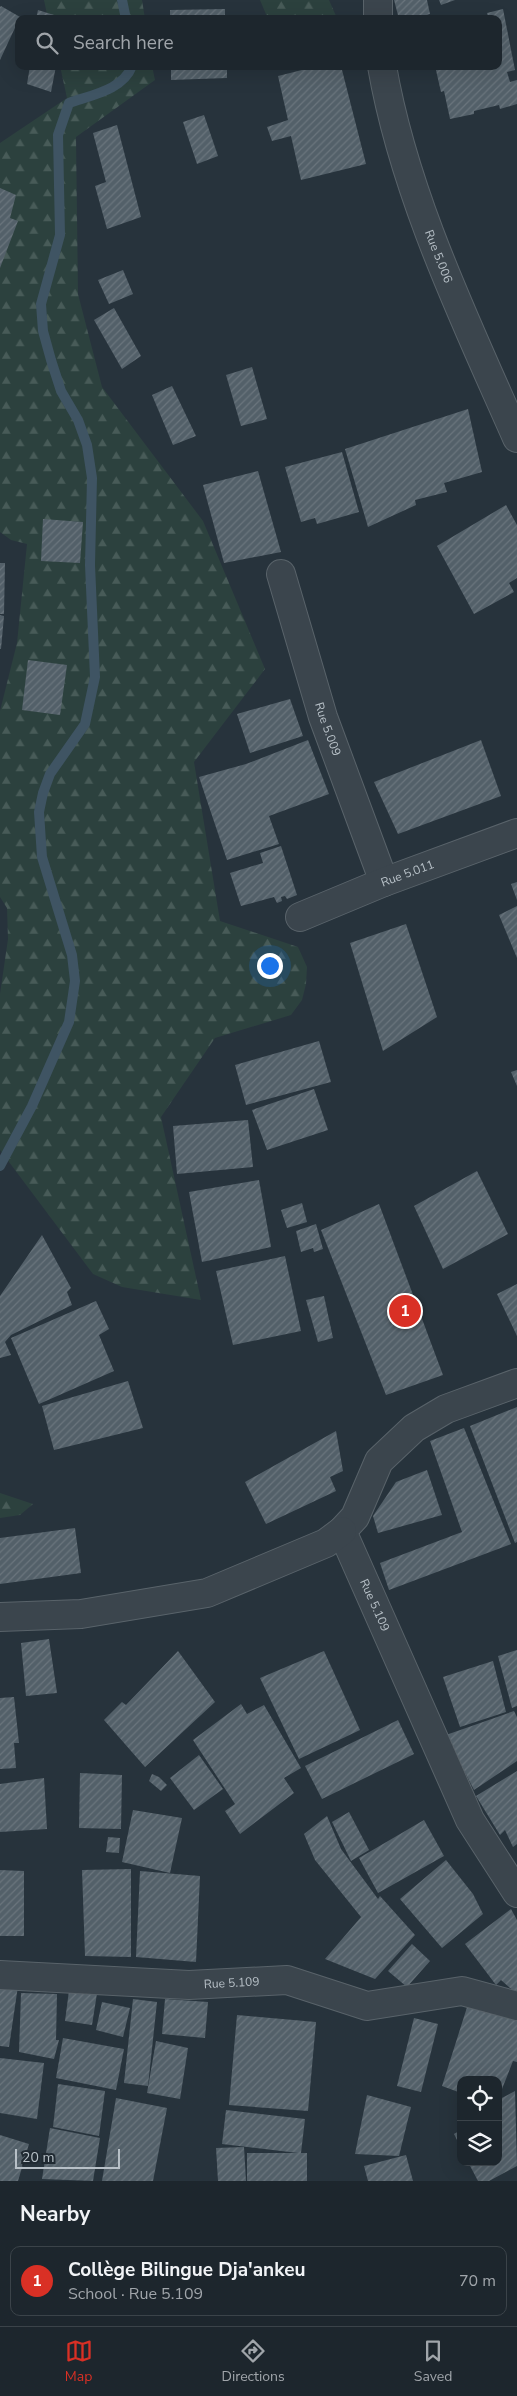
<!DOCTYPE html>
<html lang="en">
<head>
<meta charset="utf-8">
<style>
	:root { --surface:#1d262d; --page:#2a3239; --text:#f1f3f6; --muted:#a0a5aa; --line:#3b4349; --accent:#d93025 }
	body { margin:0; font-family:"Nunito Sans",sans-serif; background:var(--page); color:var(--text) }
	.controls { position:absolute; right:15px; bottom:15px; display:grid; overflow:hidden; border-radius:10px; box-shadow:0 5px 20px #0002 }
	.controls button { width:45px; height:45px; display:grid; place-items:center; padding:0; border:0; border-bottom:1px solid var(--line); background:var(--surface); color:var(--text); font:25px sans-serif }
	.scale { position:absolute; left:15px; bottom:12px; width:105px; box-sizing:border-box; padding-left:5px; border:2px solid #b7c0c7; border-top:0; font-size:14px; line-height:18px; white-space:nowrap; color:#b7c0c7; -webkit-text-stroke:4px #202a32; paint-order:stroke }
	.you { position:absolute; left:269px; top:965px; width:18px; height:18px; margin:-12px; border:4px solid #fff; border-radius:50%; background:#1a73e8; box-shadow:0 0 0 8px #1a73e833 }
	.badge { display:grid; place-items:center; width:32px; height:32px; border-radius:50%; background:var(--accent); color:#fff; font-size:16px; font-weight:700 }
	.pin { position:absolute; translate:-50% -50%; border:2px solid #fff; box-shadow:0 1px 5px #0006 }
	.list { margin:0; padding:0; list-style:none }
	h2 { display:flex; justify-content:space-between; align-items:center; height:65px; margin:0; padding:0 20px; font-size:21px }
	h2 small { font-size:16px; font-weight:400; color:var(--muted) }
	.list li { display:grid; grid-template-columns:32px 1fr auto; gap:15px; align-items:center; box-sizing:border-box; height:70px; margin:0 10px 10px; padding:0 10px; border:1px solid var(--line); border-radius:10px }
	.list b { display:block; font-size:19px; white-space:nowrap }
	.list p { margin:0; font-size:16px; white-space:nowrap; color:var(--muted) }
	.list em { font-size:16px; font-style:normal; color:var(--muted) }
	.icon { flex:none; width:28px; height:28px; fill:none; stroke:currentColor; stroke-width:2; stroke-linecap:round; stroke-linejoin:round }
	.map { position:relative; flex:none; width:517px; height:2181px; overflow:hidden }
	.search { position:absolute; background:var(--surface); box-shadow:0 5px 20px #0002; left:15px; right:15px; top:15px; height:55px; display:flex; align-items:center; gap:12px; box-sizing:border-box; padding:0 18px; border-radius:10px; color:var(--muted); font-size:19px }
	.sheet { height:145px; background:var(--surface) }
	nav { display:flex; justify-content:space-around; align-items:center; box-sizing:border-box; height:70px; border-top:1px solid var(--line); background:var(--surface); font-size:14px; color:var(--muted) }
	nav a { display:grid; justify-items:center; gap:2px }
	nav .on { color:var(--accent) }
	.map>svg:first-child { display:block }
	.forest { fill:url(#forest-firs) }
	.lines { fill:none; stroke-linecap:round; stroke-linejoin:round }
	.stream { stroke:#3f5463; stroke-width:10 }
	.building { fill:url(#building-hatch) }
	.minor-casing { stroke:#59636a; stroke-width:30 }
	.minor { stroke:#3b454d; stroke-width:28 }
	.labels { text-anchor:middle; stroke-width:4; stroke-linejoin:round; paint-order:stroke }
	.street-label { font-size:12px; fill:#b7c0c7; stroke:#202a32 }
</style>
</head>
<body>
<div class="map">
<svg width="517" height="2181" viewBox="0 0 517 2181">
	<defs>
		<pattern id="forest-firs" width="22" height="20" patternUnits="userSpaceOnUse" patternTransform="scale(1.25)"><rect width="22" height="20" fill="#2c413e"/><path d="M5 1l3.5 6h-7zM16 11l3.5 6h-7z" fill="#485b58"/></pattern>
		<pattern id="building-hatch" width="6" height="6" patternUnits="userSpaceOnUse" patternTransform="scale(1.25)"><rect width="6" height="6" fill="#536069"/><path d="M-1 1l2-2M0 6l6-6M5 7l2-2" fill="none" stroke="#6a757d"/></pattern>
	</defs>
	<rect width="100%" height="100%" fill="#27333c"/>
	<!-- forest -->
	<g class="forest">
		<path d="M 44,0 L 142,0 L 145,19 L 48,19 Z"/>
		<path d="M 260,0 L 329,0 L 336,16 L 334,19 L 268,19 Z"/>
		<path d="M 60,66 L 152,66 L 155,80 L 76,137 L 78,294 L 102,387 L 203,521 L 265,669 L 194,762 L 220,921 L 298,947 L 307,967 L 306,984 L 302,1000 L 291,1015 L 215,1038 L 161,1117 L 201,1300 L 122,1287 L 93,1274 L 0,1150 L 0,994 L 8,939 L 7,908 L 0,897 L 0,711 L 17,643 L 27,544 L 11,540 L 0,532 L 0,143 L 67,98 Z"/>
		<path d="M 0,1493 L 33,1504 L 20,1515 L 0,1518 Z"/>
	</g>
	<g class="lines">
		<!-- stream -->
		<g class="stream">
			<path d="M 122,0 L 126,19"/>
			<path d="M 0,1166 L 32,1106 L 69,1022 L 75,981 L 72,955 L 42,857 L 39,812 L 43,793 L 50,774 L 85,724 L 95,677 L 90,565 L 92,478 L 87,445 L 78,420 L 61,391 L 51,360 L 43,331 L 41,304 L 60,235 L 58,135 L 69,103 C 91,95 123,90 132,66"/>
		</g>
	</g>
	<!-- building -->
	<g class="building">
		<path d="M 394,0 L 427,0 L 430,14 L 411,19 L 399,19 Z"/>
		<path d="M 439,0 L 455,0 L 441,5 Z"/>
		<path d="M 1,6 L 20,17 L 0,60 L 0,7 Z"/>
		<path d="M 225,9 L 225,19 L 170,19 L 170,10 Z"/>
		<path d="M 503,9 L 515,70 L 507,72 L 510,82 L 517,80 L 517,104 L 500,109 L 499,105 L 474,111 L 474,114 L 450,119 L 444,91 L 441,92 L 435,66 L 498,66 L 498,19 L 480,18 L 488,16 L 487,13 Z"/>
		<path d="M 38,10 L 54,15 L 54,19 L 36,19 Z"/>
		<path d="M 30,66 L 56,66 L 51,92 L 27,84 Z"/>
		<path d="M 171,66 L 227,66 L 227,78 L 171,80 Z"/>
		<path d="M 318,66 L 341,66 L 366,164 L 301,180 L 291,136 L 272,141 L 267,127 L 288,120 L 278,76 Z"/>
		<path d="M 204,115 L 218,156 L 197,164 L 183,122 Z"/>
		<path d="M 117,125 L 141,217 L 107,229 L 95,186 L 106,182 L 93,133 Z"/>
		<path d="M 0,188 L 16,195 L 10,218 L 18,221 L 0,268 Z"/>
		<path d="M 123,270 L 133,294 L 109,304 L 98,280 Z"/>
		<path d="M 114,308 L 141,356 L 122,369 L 94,320 Z"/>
		<path d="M 252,367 L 267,419 L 241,426 L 226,375 Z"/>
		<path d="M 172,386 L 196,436 L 173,445 L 152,395 Z"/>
		<path d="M 468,409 L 482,472 L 444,483 L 447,492 L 415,500 L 416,505 L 368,527 L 345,449 Z"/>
		<path d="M 342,452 L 359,512 L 317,524 L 315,518 L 301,522 L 285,467 Z"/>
		<path d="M 258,471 L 281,552 L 224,563 L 203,485 Z"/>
		<path d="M 506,505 L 517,525 L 517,578 L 509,583 L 514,592 L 474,614 L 437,546 Z"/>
		<path d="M 43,519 L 83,522 L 80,563 L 41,561 Z"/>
		<path d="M 0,563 L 5,563 L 4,614 L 0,614 Z"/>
		<path d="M 0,615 L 4,616 L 1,649 L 0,649 Z"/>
		<path d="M 28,660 L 67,665 L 60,715 L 22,710 Z"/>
		<path d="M 290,699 L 303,736 L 250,753 L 237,714 Z"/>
		<path d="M 308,740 L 329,794 L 269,816 L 279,844 L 227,860 L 199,777 L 246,764 Z"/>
		<path d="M 481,740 L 501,796 L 398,834 L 374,782 Z"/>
		<path d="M 281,846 L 297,895 L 287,899 L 285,896 L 281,897 L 282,901 L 277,903 L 274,897 L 241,906 L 230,873 L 263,863 L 260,853 Z"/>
		<path d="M 517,882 L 517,900 L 511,884 Z"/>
		<path d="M 517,906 L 517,958 L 499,915 Z"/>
		<path d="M 406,924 L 437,1017 L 383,1051 L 350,943 Z"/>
		<path d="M 319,1041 L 331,1082 L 246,1105 L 235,1065 Z"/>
		<path d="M 517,1070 L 517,1086 L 511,1072 Z"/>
		<path d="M 314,1089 L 328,1130 L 267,1150 L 252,1110 Z"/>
		<path d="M 248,1120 L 253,1167 L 177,1174 L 173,1126 Z"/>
		<path d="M 477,1171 L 508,1234 L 443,1269 L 414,1206 Z"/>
		<path d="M 259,1180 L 271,1247 L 202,1262 L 189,1192 Z"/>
		<path d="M 302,1203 L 307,1222 L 287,1228 L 281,1210 Z"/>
		<path d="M 379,1204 L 443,1375 L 386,1395 L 321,1230 Z"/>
		<path d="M 316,1224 L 323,1249 L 314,1252 L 313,1248 L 301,1252 L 296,1231 Z"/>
		<path d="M 42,1235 L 71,1288 L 67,1292 L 72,1305 L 11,1335 L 5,1342 L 11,1355 L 0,1358 L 0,1296 Z"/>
		<path d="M 285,1256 L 301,1331 L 233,1345 L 216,1271 Z"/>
		<path d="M 517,1284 L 517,1336 L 497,1294 Z"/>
		<path d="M 324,1296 L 333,1338 L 318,1342 L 306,1300 Z"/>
		<path d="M 96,1301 L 109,1329 L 99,1335 L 114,1371 L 39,1404 L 11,1338 Z"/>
		<path d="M 128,1381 L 143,1428 L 54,1450 L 42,1406 Z"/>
		<path d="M 517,1407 L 517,1542 L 515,1543 L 470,1426 Z"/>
		<path d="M 464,1428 L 511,1544 L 389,1590 L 380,1563 L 462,1532 L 430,1441 Z"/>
		<path d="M 336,1431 L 343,1471 L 330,1477 L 336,1491 L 266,1524 L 245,1482 Z"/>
		<path d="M 427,1470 L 442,1515 L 378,1533 L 373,1516 L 396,1482 Z"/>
		<path d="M 75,1528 L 81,1573 L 0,1584 L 0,1538 Z"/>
		<path d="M 49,1639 L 57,1693 L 26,1696 L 21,1643 Z"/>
		<path d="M 517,1650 L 517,1706 L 512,1708 L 498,1656 Z"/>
		<path d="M 178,1651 L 215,1702 L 145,1767 L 104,1720 L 122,1702 L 126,1705 Z"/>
		<path d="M 324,1651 L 360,1730 L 299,1759 L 260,1678 Z"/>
		<path d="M 493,1661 L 506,1712 L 460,1727 L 443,1677 Z"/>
		<path d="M 14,1697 L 19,1743 L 14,1743 L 16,1768 L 0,1769 L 0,1698 Z"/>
		<path d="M 241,1704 L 247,1714 L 264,1705 L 301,1768 L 284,1778 L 294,1793 L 240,1834 L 225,1811 L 235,1804 L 193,1740 Z"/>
		<path d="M 514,1711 L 517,1717 L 517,1761 L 474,1790 L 446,1735 Z"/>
		<path d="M 398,1720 L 414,1754 L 322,1799 L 305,1766 Z"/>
		<path d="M 199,1755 L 223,1789 L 194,1810 L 170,1778 Z"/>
		<path d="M 517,1771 L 517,1844 L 513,1847 L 505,1830 L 500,1835 L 476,1796 Z"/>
		<path d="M 80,1773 L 122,1775 L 121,1829 L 79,1828 Z"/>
		<path d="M 152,1774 L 159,1777 L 167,1785 L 161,1791 L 149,1781 Z"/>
		<path d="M 44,1778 L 47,1829 L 0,1832 L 0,1784 Z"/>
		<path d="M 133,1810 L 182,1818 L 170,1873 L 122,1862 Z"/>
		<path d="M 349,1812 L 369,1850 L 351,1861 L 332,1822 Z"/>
		<path d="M 327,1816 L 341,1849 L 378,1899 L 380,1896 L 415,1935 L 375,1979 L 325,1959 L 361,1917 L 315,1860 L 304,1834 Z"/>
		<path d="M 424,1820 L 444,1856 L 378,1893 L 359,1858 Z"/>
		<path d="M 108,1837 L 120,1838 L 119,1853 L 106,1852 Z"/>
		<path d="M 446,1860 L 473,1894 L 483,1914 L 442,1948 L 400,1899 Z"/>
		<path d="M 131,1869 L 131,1957 L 85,1956 L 82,1870 Z"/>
		<path d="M 0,1870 L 24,1871 L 24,1936 L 0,1936 Z"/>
		<path d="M 140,1871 L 200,1876 L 196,1962 L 136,1957 Z"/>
		<path d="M 511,1909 L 517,1920 L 517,1994 L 501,1980 L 496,1985 L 465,1944 Z"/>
		<path d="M 412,1944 L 430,1961 L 407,1987 L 388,1971 Z"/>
		<path d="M 70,1983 L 98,1987 L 92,2025 L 65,2021 Z"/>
		<path d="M 0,1985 L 18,1986 L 9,2047 L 0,2046 Z"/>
		<path d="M 21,1993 L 57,1994 L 56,2040 L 59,2040 L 54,2059 L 19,2052 Z"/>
		<path d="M 133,1999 L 157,2002 L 148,2086 L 124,2083 Z"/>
		<path d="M 165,1999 L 208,2002 L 205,2038 L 162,2034 Z"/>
		<path d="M 469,2001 L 517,2019 L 517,2062 L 513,2061 L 502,2089 L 498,2088 L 498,2080 L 461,2080 L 461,2093 L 442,2086 Z"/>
		<path d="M 102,2002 L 130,2008 L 123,2037 L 96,2030 Z"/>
		<path d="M 237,2015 L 316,2022 L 308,2111 L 229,2105 Z"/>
		<path d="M 414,2018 L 438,2024 L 421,2092 L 397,2086 Z"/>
		<path d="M 63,2038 L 124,2049 L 116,2090 L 56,2078 Z"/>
		<path d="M 156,2041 L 188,2048 L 180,2099 L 147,2093 Z"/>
		<path d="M 0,2058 L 44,2063 L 37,2119 L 0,2113 Z"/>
		<path d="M 58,2084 L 105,2091 L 99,2136 L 53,2127 Z"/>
		<path d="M 515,2091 L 517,2166 L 489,2181 L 478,2181 L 468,2162 L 498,2162 L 498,2100 Z"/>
		<path d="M 367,2095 L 411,2107 L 399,2156 L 355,2154 Z"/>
		<path d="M 116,2098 L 167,2108 L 153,2181 L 102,2181 Z"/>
		<path d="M 226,2110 L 305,2119 L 301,2153 L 307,2153 L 307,2181 L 247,2181 L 247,2153 L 298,2153 L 222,2144 Z"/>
		<path d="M 50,2128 L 100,2138 L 93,2181 L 42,2179 Z"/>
		<path d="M 461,2130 L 461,2148 L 454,2134 Z"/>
		<path d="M 0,2135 L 29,2144 L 18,2181 L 0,2181 Z"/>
		<path d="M 244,2147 L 246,2181 L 218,2181 L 216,2148 Z"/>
		<path d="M 406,2155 L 413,2181 L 368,2181 L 364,2166 Z"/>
	</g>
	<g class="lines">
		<defs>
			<g id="minor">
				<path d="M 378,0 L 378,19"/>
				<path id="s1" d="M 382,66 C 404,194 465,320 517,438"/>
				<path id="s2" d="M 281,574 L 323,717 L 384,882"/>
				<path id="s3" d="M 300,917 L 384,882 L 517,833"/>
				<path id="s4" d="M 517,1383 L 446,1409 L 414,1428 L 379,1461 L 355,1517 L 342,1531 L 470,1820 L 517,1893"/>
				<path d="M 0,1617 L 81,1614 L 207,1593 L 326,1543 L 342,1531"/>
				<path id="s5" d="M 0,1975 L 189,1985 L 287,1980 L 367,2006 L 462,1991 L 517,2006"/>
			</g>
		</defs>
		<!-- minor casing -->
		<use href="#minor" class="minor-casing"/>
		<!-- minor -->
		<use href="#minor" class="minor"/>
	</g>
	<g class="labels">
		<!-- street labels -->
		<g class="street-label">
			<text dy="4" stroke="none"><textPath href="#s1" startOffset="199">Rue 5.006</textPath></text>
			<text dy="4" stroke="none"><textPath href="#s2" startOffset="162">Rue 5.009</textPath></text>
			<text dy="4" stroke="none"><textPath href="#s3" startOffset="116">Rue 5.011</textPath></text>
			<text dy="4" stroke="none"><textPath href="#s4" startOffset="322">Rue 5.109</textPath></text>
			<text dy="4" stroke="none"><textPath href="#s5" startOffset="232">Rue 5.109</textPath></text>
		</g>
	</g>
</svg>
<div class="controls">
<button><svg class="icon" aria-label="locate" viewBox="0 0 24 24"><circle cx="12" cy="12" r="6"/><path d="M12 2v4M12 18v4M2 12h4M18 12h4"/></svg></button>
<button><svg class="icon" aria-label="layers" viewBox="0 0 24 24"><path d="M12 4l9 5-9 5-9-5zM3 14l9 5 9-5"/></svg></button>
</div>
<div class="scale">20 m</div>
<div class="you"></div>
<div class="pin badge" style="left:405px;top:1311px">1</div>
<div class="search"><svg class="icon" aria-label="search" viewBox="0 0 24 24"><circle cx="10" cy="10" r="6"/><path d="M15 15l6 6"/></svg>Search here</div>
</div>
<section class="sheet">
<h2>Nearby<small></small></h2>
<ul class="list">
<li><span class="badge">1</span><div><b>Collège Bilingue Dja'ankeu</b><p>School · Rue 5.109</p></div><em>70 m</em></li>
</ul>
</section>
<nav>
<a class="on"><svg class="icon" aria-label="map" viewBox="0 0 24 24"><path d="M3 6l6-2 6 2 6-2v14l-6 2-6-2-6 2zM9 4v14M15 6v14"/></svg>Map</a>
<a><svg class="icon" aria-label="directions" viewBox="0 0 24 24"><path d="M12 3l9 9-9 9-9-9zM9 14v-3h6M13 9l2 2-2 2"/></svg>Directions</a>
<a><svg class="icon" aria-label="saved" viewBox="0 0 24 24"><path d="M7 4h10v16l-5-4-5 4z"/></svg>Saved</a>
</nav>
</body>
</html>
